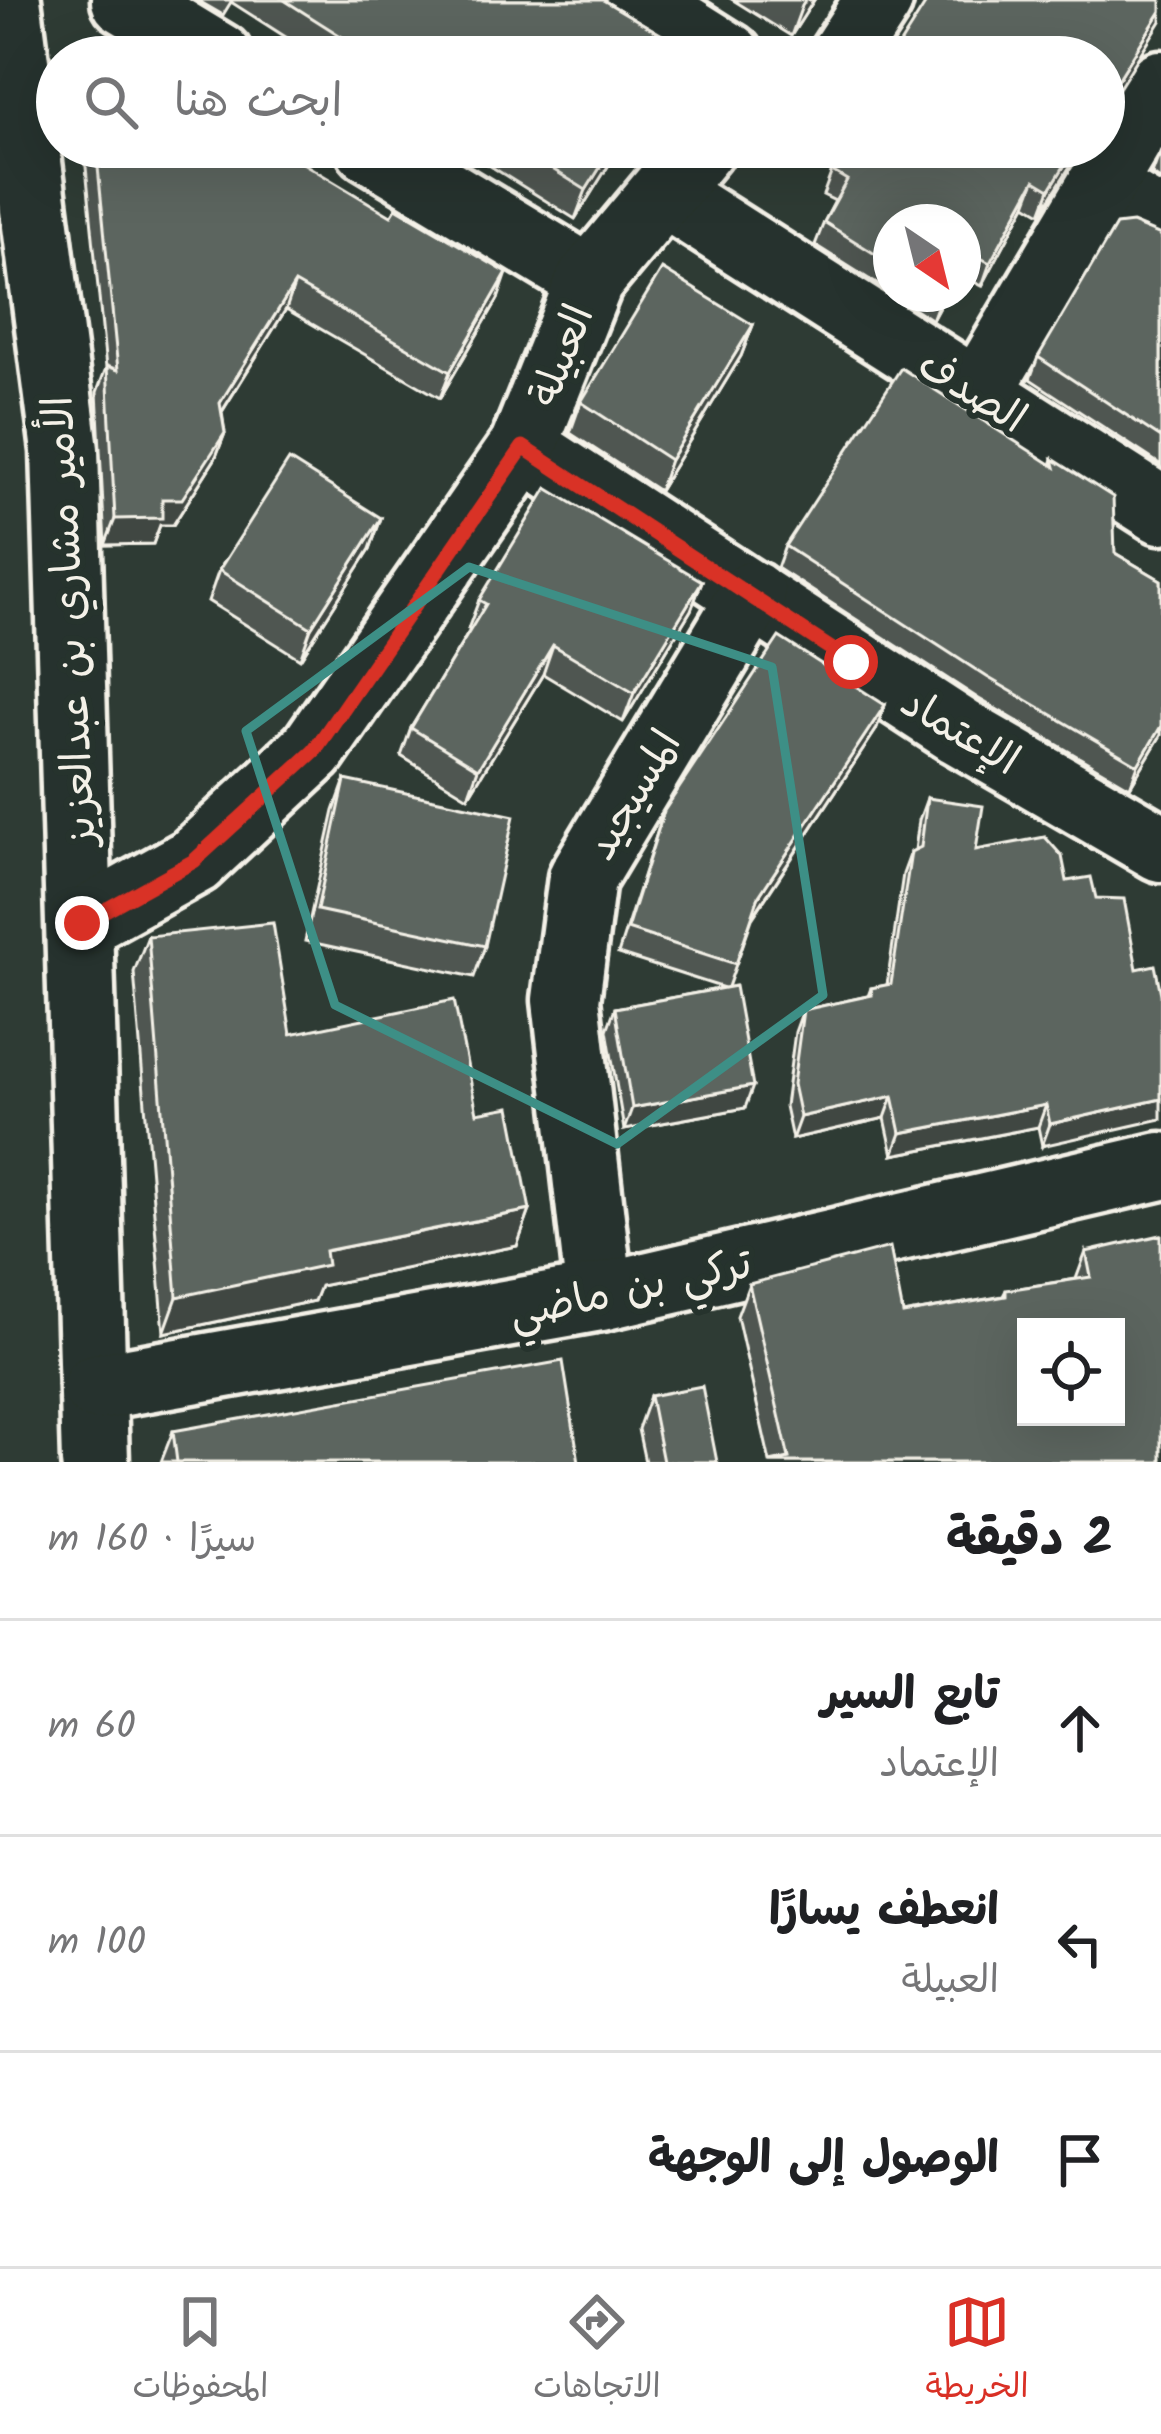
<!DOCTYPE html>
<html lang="ar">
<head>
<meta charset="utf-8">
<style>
	:root { --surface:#fff; --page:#f6f6f6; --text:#202124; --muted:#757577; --line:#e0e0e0; --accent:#d93025 }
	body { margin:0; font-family:Kalam,"Playpen Sans Arabic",sans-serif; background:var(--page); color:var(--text); direction:rtl }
	.controls { position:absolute; right:36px; bottom:36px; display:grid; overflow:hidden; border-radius:0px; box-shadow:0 12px 48px #0002 }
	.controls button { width:108px; height:108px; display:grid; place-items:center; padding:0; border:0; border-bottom:3px solid var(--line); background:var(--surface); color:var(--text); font:60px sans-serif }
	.compass { position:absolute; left:873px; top:204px; width:108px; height:108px; border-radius:50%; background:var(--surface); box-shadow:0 12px 48px #0002; rotate:145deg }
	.stop { position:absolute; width:36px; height:36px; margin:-27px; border:9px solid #d93025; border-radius:50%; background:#fff }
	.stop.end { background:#d93025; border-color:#fff; box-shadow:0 3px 12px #0008 }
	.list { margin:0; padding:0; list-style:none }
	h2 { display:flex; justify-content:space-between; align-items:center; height:156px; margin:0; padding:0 48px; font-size:51px }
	h2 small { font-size:39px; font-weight:400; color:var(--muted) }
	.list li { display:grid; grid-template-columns:78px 1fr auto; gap:36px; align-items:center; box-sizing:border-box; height:216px; padding:0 48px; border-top:3px solid var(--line) }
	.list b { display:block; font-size:45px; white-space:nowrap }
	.list p { margin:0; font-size:39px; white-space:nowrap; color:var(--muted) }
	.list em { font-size:39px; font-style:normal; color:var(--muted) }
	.icon { flex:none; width:66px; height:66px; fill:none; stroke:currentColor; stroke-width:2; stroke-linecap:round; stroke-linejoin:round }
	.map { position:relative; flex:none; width:1161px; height:1462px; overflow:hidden; direction:ltr }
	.search { position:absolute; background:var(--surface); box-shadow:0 12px 48px #0002; left:36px; right:36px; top:36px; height:132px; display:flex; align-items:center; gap:30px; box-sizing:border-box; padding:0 42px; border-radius:66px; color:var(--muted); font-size:45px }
	.sheet { height:804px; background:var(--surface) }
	nav { display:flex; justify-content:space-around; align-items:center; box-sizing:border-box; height:168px; border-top:3px solid var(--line); background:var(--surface); font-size:33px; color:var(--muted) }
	nav a { display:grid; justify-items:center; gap:6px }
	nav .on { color:var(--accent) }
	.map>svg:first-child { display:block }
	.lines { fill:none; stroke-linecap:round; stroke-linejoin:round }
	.minor-casing { stroke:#f4f1e8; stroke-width:75 }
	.minor { stroke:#26332d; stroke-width:66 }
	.wall { fill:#4f5751; stroke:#f4f1e8; stroke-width:3 }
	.shaded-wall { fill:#404742; stroke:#f4f1e8; stroke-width:3 }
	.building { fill:#5c655e; stroke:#f4f1e8; stroke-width:3; fill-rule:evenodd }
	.route { stroke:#d93025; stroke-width:15 }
	.marked { fill:none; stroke:#3d8f86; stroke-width:9; stroke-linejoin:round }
	.labels { text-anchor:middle; stroke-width:12; stroke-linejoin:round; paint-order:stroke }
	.street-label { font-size:42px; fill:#f4f1e8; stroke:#26332d }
</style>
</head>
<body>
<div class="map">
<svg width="1161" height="1462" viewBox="0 0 1161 1462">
	<rect width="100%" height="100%" fill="#2e3b34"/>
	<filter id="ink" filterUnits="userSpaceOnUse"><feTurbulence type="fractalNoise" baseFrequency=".00833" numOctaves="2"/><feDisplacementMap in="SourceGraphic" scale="24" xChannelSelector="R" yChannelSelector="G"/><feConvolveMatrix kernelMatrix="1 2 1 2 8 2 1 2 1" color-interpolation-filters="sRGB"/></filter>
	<g filter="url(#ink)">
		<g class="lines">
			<defs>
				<g id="minor">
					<path d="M 7,0 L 65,450 L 95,1462"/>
					<path d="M 125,0 L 219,57"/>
					<path d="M 639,0 L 729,57"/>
					<path d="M 842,57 L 879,0"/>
					<path d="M 369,147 L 590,280"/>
					<path d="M 1100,187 L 1161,223"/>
					<path d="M 664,193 L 1161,510"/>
					<path d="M 978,393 L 1161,84"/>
					<path d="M 523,447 L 959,731 L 1161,848"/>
					<path d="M 82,923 L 194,861 L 313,750 L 523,447 L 590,280 L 701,147"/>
					<path d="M 600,1297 L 566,1000 L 582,878 L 752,595"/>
					<path d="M 96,1387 L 600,1297 L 1161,1166"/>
				</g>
			</defs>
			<!-- minor casing -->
			<use href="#minor" class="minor-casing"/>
			<!-- minor -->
			<use href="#minor" class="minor"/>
		</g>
		<!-- wall -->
		<g class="wall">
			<path d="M 197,0 L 603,0 L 677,44 L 672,57 L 317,57 L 231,2 L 223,15 Z"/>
			<path d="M 733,0 L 814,0 L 791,36 Z"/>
			<path d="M 86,41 L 110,57 L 80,57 Z"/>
			<path d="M 84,147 L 276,147 L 498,299 L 440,398 L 286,309 L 222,412 L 225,433 L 215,459 L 173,525 L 160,525 L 153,544 L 105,545 L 97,392 L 106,368 Z"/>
			<path d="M 460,147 L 620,147 L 575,219 Z"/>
			<path d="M 1082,147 L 1041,213 L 1026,204 L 982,286 L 963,276 L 963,222 L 891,222 L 891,293 L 815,245 L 824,222 L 835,201 L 823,195 L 832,171 Z"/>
			<path d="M 1161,150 L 1161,181 L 1152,174 Z"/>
			<path d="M 1161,235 L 1161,465 L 1030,379 L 1038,357 Z"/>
			<path d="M 892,294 L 946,294 L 932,320 Z"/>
			<path d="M 753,325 L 741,356 L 659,491 L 570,433 L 581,402 Z"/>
			<path d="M 1053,459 L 1115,553 L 1161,580 L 1161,735 L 1130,787 L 979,699 L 777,568 L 785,546 L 1051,465 Z"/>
			<path d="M 381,518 L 370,549 L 300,659 L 208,601 L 219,570 Z"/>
			<path d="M 702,581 L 691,610 L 623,722 L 543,674 L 468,797 L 401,756 L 411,728 L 470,630 L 468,629 L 479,600 Z"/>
			<path d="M 885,705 L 876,730 L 752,919 L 728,987 L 745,1108 L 624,1130 L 607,1030 L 615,1008 L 724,988 L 618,954 L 664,811 Z"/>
			<path d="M 345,780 L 485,946 L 474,977 L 305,941 L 334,811 Z"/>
			<path d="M 927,798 L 976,850 L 1067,881 L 1096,898 L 1137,969 L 1042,1146 L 1038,1127 L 893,1155 L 885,1118 L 792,1139 L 785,1106 L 795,1032 L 803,1010 L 868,996 L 871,988 L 887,985 L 903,874 L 911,852 L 915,850 L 919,820 Z"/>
			<path d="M 148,936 L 291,1034 L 477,1113 L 530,1210 L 517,1246 L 320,1286 L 314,1301 L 164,1333 L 134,972 Z"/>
			<path d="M 1086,1252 L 1161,1462 L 770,1462 L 737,1316 L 749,1284 L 903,1314 L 1003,1296 L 1006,1290 L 1076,1279 Z"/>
			<path d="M 650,1396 L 717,1462 L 645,1462 L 638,1429 Z"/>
			<path d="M 173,1431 L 579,1462 L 161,1462 Z"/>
		</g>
		<!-- shaded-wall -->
		<g class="shaded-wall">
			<path d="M 806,0 L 814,0 L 791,36 L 802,6 Z"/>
			<path d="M 1161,11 L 1161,21 L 1104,112 L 1104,102 Z"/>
			<path d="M 613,147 L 620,147 L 575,219 L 586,190 Z"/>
			<path d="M 1076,147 L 1082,147 L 1041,213 L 1050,189 Z"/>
			<path d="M 1035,180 L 1026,204 L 982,286 L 990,263 Z"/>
			<path d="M 507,273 L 498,299 L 440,398 L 450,372 Z"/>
			<path d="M 295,283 L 286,309 L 211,429 L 220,403 Z"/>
			<path d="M 942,294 L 946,294 L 932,320 L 941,296 Z"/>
			<path d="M 753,325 L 741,356 L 659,491 L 670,460 Z"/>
			<path d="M 225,433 L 215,459 L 173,525 L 160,525 L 153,544 L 105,545 L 115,519 L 162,499 Z"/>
			<path d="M 381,518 L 370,549 L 300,659 L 311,628 Z"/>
			<path d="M 702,581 L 691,610 L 623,722 L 634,693 Z"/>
			<path d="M 553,645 L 543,674 L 468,797 L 478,769 Z"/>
			<path d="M 885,705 L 876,730 L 750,921 L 759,896 Z"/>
			<path d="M 1161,726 L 1161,735 L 1130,787 L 1138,765 Z"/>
			<path d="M 753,1086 L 745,1108 L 624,1130 L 632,1108 Z"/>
			<path d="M 893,1096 L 885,1118 L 792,1139 L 800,1117 Z"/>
			<path d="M 1161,1099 L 1161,1119 L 1042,1146 L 1050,1124 Z"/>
			<path d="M 1046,1105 L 1038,1127 L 893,1155 L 901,1133 Z"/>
			<path d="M 530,1210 L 517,1246 L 320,1286 L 314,1301 L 164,1333 L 177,1297 L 325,1251 Z"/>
		</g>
		<!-- building -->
		<g class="building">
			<path d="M 284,0 L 603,0 L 677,44 L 669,57 L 374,57 Z"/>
			<path d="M 928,0 L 1161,0 L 1161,11 L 1104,102 L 1104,57 L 892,57 Z"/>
			<path d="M 86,41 L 110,57 L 87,57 Z"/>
			<path d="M 96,147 L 276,147 L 391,216 L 396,208 L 507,273 L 450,372 L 295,283 L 220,403 L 225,433 L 182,499 L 162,499 L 162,518 L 115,519 L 107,366 L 118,370 Z"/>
			<path d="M 517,147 L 613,147 L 586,190 Z"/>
			<path d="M 845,147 L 1076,147 L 1050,189 L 1035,180 L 990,263 L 966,250 L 963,255 L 963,222 L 891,222 L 891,264 L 824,222 L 847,180 L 832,171 Z"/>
			<path d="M 1132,223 L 1161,235 L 1161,438 L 1038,357 L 1116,225 Z"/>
			<path d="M 662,269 L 753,325 L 670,460 L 581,402 Z"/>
			<path d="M 901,368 L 1055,467 L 1053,459 L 1113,497 L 1115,553 L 1161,580 L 1161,726 L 1138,765 L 987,677 L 785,546 Z"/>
			<path d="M 289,460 L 381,518 L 311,628 L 219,570 Z"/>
			<path d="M 547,488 L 702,581 L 634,693 L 553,645 L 478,769 L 411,728 L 486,604 L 479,600 Z"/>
			<path d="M 779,637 L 885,705 L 759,896 L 736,964 L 627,929 L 664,811 Z"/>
			<path d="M 345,780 L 514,816 L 485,946 L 317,910 Z"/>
			<path d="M 927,798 L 983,806 L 976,850 L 1045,837 L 1062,856 L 1067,881 L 1091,877 L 1096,898 L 1124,899 L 1137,969 L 1155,965 L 1161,994 L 1161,1099 L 1050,1124 L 1046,1105 L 901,1133 L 893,1096 L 800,1117 L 793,1084 L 803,1010 L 872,995 L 871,988 L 891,984 L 911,852 L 921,847 Z"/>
			<path d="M 273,923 L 291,1034 L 454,1000 L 477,1113 L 510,1107 L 530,1210 L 325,1251 L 327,1265 L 177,1297 L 148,936 Z"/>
			<path d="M 735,986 L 753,1086 L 632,1108 L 615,1008 Z"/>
			<path d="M 1161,1235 L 1161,1462 L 770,1462 L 789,1458 L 749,1284 L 890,1247 L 903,1314 L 1006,1296 L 1006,1290 L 1091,1277 L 1086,1252 ZM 1026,1327 L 1116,1327 L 1116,1417 L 1026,1417 Z"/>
			<path d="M 563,1361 L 579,1462 L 177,1462 L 173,1431 Z"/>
			<path d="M 702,1386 L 717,1462 L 663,1462 L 650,1396 Z"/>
		</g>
	</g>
	<g class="lines" filter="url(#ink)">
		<!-- route -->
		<path class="route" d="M 82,923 L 194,861 L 314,751 L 523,447 L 851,662"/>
	</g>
	<!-- marked area -->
	<path class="marked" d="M 469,567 L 772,667 L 823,995 L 617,1144 L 335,1005 L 246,731 Z"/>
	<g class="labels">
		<!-- street labels -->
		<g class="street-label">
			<text transform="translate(560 355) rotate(-68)" y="15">العبيلة</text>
			<text transform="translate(973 390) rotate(32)" y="15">الصدف</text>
			<text transform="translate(68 621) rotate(-93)" y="15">الأمير مشاري بن عبدالعزيز</text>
			<text transform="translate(961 730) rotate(31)" y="15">الإعتماد</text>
			<text transform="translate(632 794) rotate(-59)" y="15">المسيجيد</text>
			<text transform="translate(630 1287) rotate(-12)" y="15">تركي بن ماضي</text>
		</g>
	</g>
</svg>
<div class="controls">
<button><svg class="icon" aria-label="locate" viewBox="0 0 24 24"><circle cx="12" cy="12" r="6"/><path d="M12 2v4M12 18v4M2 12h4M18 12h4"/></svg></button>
</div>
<svg class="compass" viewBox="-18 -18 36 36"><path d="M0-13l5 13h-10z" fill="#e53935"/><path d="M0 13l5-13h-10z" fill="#757577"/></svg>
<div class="stop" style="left:851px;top:662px"></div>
<div class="stop end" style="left:82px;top:923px"></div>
<div class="search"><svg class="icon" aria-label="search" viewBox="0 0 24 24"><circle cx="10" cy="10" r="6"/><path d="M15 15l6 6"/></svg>ابحث هنا</div>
</div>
<section class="sheet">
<h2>2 دقيقة<small>سيرًا · 160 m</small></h2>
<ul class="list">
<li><svg class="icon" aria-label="ahead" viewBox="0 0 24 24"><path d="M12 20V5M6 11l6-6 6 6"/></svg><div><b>تابع السير</b><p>الإعتماد</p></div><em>60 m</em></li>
<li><svg class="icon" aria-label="left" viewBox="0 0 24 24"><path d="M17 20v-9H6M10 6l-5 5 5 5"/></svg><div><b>انعطف يسارًا</b><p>العبيلة</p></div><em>100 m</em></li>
<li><svg class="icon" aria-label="arrive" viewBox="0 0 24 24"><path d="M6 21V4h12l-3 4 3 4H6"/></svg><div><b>الوصول إلى الوجهة</b></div></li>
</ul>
</section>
<nav>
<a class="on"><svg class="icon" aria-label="map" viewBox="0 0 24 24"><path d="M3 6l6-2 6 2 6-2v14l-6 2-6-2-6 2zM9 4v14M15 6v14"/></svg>الخريطة</a>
<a><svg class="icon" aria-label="directions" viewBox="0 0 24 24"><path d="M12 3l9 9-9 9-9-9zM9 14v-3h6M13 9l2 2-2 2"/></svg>الاتجاهات</a>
<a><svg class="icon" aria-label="saved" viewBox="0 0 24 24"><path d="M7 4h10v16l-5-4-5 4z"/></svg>المحفوظات</a>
</nav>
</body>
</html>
